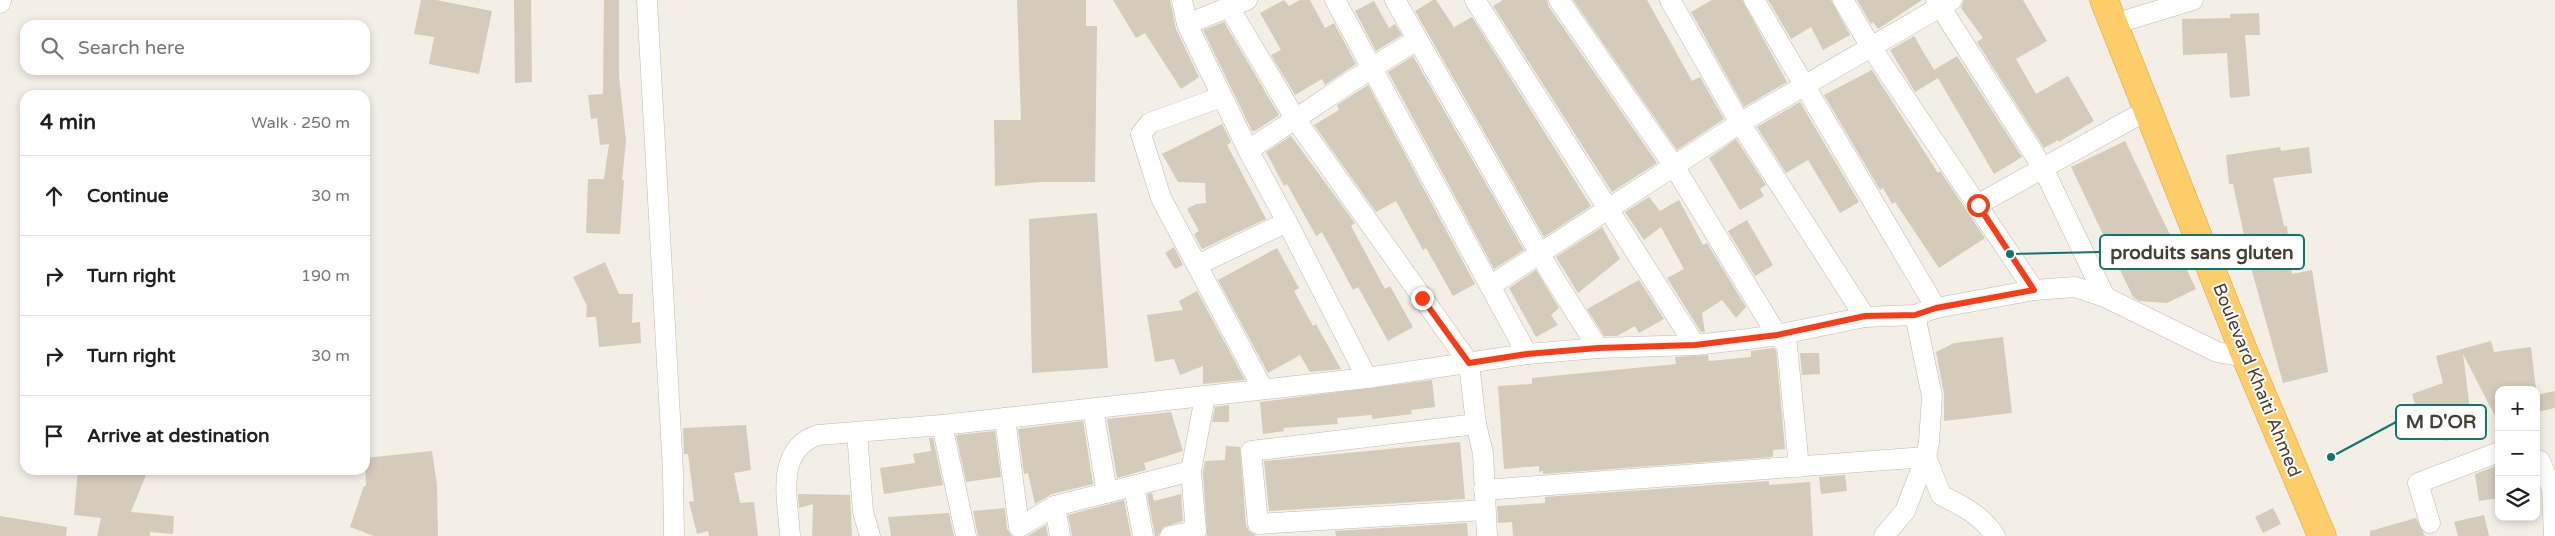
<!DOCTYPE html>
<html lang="en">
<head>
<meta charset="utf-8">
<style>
	:root { --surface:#fff; --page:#f6f6f6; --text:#202124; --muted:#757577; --line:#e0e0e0 }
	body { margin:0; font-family:"Varela Round",sans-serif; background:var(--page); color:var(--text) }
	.controls { position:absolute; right:15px; bottom:15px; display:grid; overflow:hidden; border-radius:10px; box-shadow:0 2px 8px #0003 }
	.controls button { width:45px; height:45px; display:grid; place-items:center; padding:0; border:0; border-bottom:1px solid var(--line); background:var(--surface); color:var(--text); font:25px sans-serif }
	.stop { position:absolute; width:15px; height:15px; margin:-11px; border:4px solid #f73d18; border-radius:50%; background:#fff }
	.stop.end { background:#f73d18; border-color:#fff; box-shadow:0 1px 5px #0008 }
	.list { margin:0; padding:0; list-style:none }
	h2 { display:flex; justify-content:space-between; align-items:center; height:65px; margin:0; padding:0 20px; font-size:21px }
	h2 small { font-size:16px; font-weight:400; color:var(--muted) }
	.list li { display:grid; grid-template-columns:32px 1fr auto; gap:15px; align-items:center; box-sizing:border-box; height:80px; padding:0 20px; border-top:1px solid var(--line) }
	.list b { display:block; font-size:19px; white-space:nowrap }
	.list em { font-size:16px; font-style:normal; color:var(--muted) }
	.icon { flex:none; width:28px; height:28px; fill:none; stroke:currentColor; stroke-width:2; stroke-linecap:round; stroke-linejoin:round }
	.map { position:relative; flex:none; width:2555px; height:536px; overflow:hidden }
	.search { position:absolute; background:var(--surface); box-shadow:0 2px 8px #0003; left:20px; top:20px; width:350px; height:55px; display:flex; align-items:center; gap:12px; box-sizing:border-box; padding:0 18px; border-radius:15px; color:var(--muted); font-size:19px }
	.panel { position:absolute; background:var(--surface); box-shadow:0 2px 8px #0003; left:20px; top:90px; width:350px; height:385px; border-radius:15px }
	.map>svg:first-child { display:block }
	.building { fill:#d4cbbb }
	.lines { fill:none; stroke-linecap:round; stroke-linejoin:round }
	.minor-casing { stroke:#c1baab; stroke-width:21 }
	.highway-casing { stroke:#dba137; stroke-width:29 }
	.minor { stroke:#fff; stroke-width:20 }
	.highway { stroke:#fccd68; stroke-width:28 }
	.route { stroke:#f73d18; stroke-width:6 }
	.labels { text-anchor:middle; stroke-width:4; stroke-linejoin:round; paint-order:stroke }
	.street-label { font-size:18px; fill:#453f35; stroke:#fff }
	.leader { fill:none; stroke:#0f766e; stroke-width:2 }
	.callout-dot { fill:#0f766e; stroke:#fff; stroke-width:2 }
	.callout { fill:#fff; stroke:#0f766e; stroke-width:2 }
	.callout-label { font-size:19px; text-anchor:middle; font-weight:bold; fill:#453f35 }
</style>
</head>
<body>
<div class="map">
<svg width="2555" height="536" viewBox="0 0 2555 536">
	<rect width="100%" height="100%" fill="#f3efe6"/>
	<!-- building -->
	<g class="building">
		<path d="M 421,0 L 436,0 L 492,11 L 479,74 L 429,64 L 434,37 L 414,34 Z"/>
		<path d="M 514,0 L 531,0 L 532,82 L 515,83 Z"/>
		<path d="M 604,0 L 619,0 L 619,76 L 626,141 L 622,180 L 624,180 L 620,234 L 586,233 L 588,179 L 604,179 L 609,144 L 600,145 L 597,118 L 591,119 L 588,95 L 603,94 Z"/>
		<path d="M 1017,0 L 1086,0 L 1086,26 L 1097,26 L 1095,182 L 1040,182 L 995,186 L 994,120 L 1021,120 Z"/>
		<path d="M 1113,0 L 1170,0 L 1176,29 L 1199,77 L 1181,89 L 1145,33 L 1136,38 Z"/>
		<path d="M 1284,0 L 1289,6 L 1300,0 L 1310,0 L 1325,28 L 1334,23 L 1356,64 L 1325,85 L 1322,79 L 1295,95 L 1271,55 L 1281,50 L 1260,13 Z"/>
		<path d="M 1433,0 L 1436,0 L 1454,27 L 1472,17 L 1591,206 L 1544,237 L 1415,11 Z"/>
		<path d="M 1503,0 L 1547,0 L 1549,7 L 1657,163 L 1612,192 L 1493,6 Z"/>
		<path d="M 1573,0 L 1647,0 L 1692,81 L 1700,77 L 1724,119 L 1677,150 Z"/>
		<path d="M 1712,0 L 1742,0 L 1787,82 L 1744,107 L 1691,12 Z"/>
		<path d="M 1768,0 L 1831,0 L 1850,35 L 1823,50 L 1811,27 L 1791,39 Z"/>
		<path d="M 1857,0 L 1922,0 L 1878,29 L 1873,22 L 1871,24 Z"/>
		<path d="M 1964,0 L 2023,0 L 2047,41 L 2016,59 L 2036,94 L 2068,76 L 2094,121 L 2059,142 L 2058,140 L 2044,148 L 1977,42 L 1983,38 L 1961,8 Z"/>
		<path d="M 1374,1 L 1389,28 L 1395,24 L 1402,35 L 1376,51 L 1355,11 Z"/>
		<path d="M 2259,13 L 2260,35 L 2245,35 L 2250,96 L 2230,98 L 2227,53 L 2183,55 L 2182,19 L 2230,18 L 2230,14 Z"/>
		<path d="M 1224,22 L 1279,115 L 1255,131 L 1252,131 L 1203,30 Z"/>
		<path d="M 1914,36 L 1934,70 L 1957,56 L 2022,157 L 1994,174 L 1938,78 L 1915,92 L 1890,50 Z"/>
		<path d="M 1413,56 L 1524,250 L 1494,269 L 1388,72 Z"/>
		<path d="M 1872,70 L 1938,173 L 1940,171 L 1985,238 L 1939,268 L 1895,202 L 1892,204 L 1883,188 L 1880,190 L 1824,95 Z"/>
		<path d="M 1368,85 L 1475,284 L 1453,296 L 1426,248 L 1423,250 L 1396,201 L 1376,212 L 1314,125 L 1339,110 L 1337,105 Z"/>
		<path d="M 1800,102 L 1859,202 L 1840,213 L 1808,160 L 1786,173 L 1757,127 Z"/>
		<path d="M 1222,124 L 1231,142 L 1227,145 L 1266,219 L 1202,249 L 1194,234 L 1199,231 L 1187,209 L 1196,204 L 1206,203 L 1205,183 L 1178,182 L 1162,154 Z"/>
		<path d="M 1291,136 L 1355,223 L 1351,226 L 1385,289 L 1390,286 L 1413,327 L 1388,341 L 1358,287 L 1353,290 L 1322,232 L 1316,236 L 1287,184 L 1284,186 L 1266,152 Z"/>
		<path d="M 1736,139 L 1766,185 L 1760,189 L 1764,196 L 1740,210 L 1709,158 Z"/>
		<path d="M 2125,141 L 2196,289 L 2167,303 L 2139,301 L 2133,297 L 2071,167 Z"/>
		<path d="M 2280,147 L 2281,151 L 2309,147 L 2312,173 L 2273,178 L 2284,226 L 2287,226 L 2292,274 L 2312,270 L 2328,372 L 2283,383 L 2242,235 L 2244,235 L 2233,184 L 2229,184 L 2226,155 Z"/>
		<path d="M 1649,197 L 1660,211 L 1679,200 L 1703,245 L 1707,243 L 1746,307 L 1736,318 L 1722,300 L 1702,313 L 1705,332 L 1701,332 L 1667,278 L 1684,269 L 1661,227 L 1644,240 L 1625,212 Z"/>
		<path d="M 1097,213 L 1108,368 L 1032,373 L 1029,219 Z"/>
		<path d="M 1747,220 L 1773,265 L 1755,276 L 1728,231 Z"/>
		<path d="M 1602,227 L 1620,259 L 1578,293 L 1556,257 Z"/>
		<path d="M 1174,247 L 1183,265 L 1175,269 L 1165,253 Z"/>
		<path d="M 1277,248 L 1299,288 L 1294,291 L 1313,326 L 1316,324 L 1341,369 L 1310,372 L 1300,355 L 1268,373 L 1218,280 Z"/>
		<path d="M 605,262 L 619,294 L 633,294 L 632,323 L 640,322 L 641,343 L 599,347 L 596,317 L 586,317 L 587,306 L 573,277 Z"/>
		<path d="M 1536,270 L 1559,308 L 1551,315 L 1558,325 L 1536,337 L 1509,288 Z"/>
		<path d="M 1639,280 L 1664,319 L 1639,333 L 1635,326 L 1617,336 L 1604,336 L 1587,309 Z"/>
		<path d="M 1197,291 L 1245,380 L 1203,384 L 1203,366 L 1180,375 L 1174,359 L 1155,362 L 1147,315 L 1183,310 L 1179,301 Z"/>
		<path d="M 2003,337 L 2012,413 L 1944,421 L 1944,394 L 1936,352 L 1954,343 Z"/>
		<path d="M 2491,341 L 2494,352 L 2531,347 L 2536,390 L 2499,390 L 2499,424 L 2463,354 L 2473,434 L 2445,441 L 2438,414 L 2420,420 L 2412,394 L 2443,383 L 2436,356 Z"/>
		<path d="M 1773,348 L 1776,350 L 1785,449 L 1773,450 L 1773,457 L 1543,474 L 1543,471 L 1539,472 L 1539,466 L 1504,469 L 1498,386 L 1532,384 L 1532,378 L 1676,364 L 1675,357 L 1708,355 L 1709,361 L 1751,357 L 1751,351 Z"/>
		<path d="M 1800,353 L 1819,353 L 1820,374 L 1802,375 Z"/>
		<path d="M 1432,380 L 1435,407 L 1411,410 L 1412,414 L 1372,419 L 1372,415 L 1337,418 L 1338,424 L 1283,428 L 1284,431 L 1263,434 L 1260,402 Z"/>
		<path d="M 2555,391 L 2555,408 L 2536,412 L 2536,395 Z"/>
		<path d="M 1229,405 L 1229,422 L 1212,422 L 1215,407 Z"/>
		<path d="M 1171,412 L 1183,451 L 1144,463 L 1146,470 L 1117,478 L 1107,419 Z"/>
		<path d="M 1083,421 L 1093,484 L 1052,494 L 1035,504 L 1028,473 L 1024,474 L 1018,429 Z"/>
		<path d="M 746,425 L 751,470 L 734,473 L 740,503 L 754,502 L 758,536 L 709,536 L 708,531 L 697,534 L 689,502 L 694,501 L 688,454 L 684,454 L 683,428 Z"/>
		<path d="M 995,431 L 1001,477 L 966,482 L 956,435 Z"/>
		<path d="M 929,438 L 933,438 L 943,485 L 884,494 L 880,468 L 915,463 L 913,454 L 931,451 Z"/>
		<path d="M 1460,442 L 1465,499 L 1269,511 L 1264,461 Z"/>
		<path d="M 1226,446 L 1240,447 L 1246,525 L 1249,531 L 1256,536 L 1207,536 L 1203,472 L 1205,461 L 1225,460 Z"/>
		<path d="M 432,451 L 437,485 L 438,536 L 374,536 L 350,527 L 364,486 L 366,486 L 365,458 Z"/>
		<path d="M 2499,465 L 2499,498 L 2479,501 L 2475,474 Z"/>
		<path d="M 78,470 L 148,470 L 131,512 L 174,516 L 173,534 L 150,532 L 150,536 L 97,536 L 101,518 L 74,515 Z"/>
		<path d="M 1845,475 L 1847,491 L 1821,494 L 1819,477 Z"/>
		<path d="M 1769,481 L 1769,485 L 1810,482 L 1813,536 L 1513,536 L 1512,522 L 1498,523 L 1497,506 L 1545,503 L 1545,497 Z"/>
		<path d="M 1152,493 L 1154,501 L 1181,494 L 1183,521 L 1163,527 L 1158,536 L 1155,536 L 1147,494 Z"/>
		<path d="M 798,494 L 850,495 L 852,536 L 812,536 L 813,504 L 799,508 Z"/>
		<path d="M 1124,500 L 1131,536 L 1072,536 L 1068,515 Z"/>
		<path d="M 1005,508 L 1007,529 L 1012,536 L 978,536 L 973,511 Z"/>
		<path d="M 2273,508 L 2281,524 L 2263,533 L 2255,517 Z"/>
		<path d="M 949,513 L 954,536 L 891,536 L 888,517 Z"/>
		<path d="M 2484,515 L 2489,536 L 2458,536 L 2454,522 Z"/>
		<path d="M 0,516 L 67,527 L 66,536 L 0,536 Z"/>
		<path d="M 2416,518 L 2425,536 L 2370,536 L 2370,531 Z"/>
		<path d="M 1467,523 L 1468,536 L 1336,536 L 1335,531 Z"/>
		<path d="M 1046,525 L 1048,536 L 1027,536 Z"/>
	</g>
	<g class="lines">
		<defs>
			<g id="minor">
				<path d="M 647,0 L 673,471 L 674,536"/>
				<path d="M 1182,0 L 1187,24 L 1247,0"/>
				<path d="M 1335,0 L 1527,354"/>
				<path d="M 1395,0 L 1552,275 L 1598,348"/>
				<path d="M 1475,0 L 1695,345"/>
				<path d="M 1559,0 L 1674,166 L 1777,335 L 1787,345 L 1799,467"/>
				<path d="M 1670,0 L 1740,123 L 1865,317"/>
				<path d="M 1754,0 L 1936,308"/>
				<path d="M 1843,0 L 1871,47 L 2034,290"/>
				<path d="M 1936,0 L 2043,168 L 2105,297"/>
				<path d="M 0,3 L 1,0"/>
				<path d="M 1229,7 L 1296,120 L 1469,363 L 1476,424 L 1483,453 L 1487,536"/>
				<path d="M 1187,24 L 1248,150 L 1287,222 L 1367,378"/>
				<path d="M 2114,24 L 2193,0"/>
				<path d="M 1221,97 L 1150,123 L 1141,134 L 1161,198 L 1263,389"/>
				<path d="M 1248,150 C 1305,114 1359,74 1417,40"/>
				<path d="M 1977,205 L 2149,109"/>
				<path d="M 1197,265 L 1287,222"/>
				<path d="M 1490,286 L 1740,123 L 1952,0"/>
				<path d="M 1093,409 L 1107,493"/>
				<path d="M 1005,418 L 1019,527 L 1055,506 L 1191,471"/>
				<path d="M 1476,424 L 1251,451 L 1258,524 L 1485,510"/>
				<path d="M 942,425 L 966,536"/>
				<path d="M 857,432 L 863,512 L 870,536"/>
				<path d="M 2536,460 L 2540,461 L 2552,489 L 2554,536"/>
				<path d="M 1134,487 L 1143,536"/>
				<path d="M 1484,490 L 1926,457 L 1941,495 C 1962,506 1982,515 1995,536"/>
				<path d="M 1055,506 L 1060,536"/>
				<path d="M 2430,523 L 2418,483 L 2499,452"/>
				<path d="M 790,536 C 788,500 774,450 818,435 L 942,425 L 1367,378 L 1527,354 L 1598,348 L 1695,345 L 1748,339 L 1777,335 L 1865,317 L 1915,315 L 1936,308 L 2034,290 L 2075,287 L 2105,297 L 2217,352 L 2246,357"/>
				<path d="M 1170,536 L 1196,531 L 1191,471 L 1205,397"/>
				<path d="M 1884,536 L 1905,511 L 1926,457 L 1929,442 L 1932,396 L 1915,315"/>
			</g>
			<path id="highway" d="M 2104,0 L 2246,357 L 2322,536"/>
		</defs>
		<!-- minor casing -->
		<use href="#minor" class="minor-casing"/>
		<!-- highway casing -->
		<use href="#highway" class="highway-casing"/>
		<!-- minor -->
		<use href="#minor" class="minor"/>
		<!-- highway -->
		<use href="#highway" class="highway"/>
	</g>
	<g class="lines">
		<!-- route -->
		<path class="route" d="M 1422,298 L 1469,363 L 1527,354 L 1598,348 L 1695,345 L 1777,335 L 1865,316 L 1915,315 L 1936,308 L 2034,290 L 1978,205"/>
	</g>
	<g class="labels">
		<!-- street labels -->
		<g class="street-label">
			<text transform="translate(2257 380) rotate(68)" y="6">Boulevard Khaiti Ahmed</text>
		</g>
	</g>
	<!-- callouts -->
	<path class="leader" d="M2010 254L2100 252M2331 457L2396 422"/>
	<g class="callout-dot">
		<circle cx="2010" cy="254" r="5"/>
		<circle cx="2331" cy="457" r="5"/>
	</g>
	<g class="callout">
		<rect x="2100" y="235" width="204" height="34" rx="5"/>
		<rect x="2396" y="405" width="90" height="34" rx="5"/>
	</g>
	<g class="callout-label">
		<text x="2202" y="259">produits sans gluten</text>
		<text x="2441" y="428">M D'OR</text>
	</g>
</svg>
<div class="controls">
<button>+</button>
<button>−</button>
<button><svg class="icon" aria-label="layers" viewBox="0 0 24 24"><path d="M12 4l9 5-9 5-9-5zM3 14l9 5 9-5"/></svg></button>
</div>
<div class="stop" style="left:1978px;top:205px"></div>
<div class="stop end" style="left:1422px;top:298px"></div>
<div class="search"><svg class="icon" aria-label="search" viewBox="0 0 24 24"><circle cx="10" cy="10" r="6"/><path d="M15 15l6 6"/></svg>Search here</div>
<section class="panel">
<h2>4 min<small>Walk · 250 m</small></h2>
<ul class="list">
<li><svg class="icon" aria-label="ahead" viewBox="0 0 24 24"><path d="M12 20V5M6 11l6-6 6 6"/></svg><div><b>Continue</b></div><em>30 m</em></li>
<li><svg class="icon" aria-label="right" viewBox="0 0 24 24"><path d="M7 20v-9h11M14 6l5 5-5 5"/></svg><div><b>Turn right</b></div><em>190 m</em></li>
<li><svg class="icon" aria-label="right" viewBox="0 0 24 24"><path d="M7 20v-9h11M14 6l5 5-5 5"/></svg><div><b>Turn right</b></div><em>30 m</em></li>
<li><svg class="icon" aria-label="arrive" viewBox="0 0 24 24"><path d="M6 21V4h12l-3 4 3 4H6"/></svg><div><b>Arrive at destination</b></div></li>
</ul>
</section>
</div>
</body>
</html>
